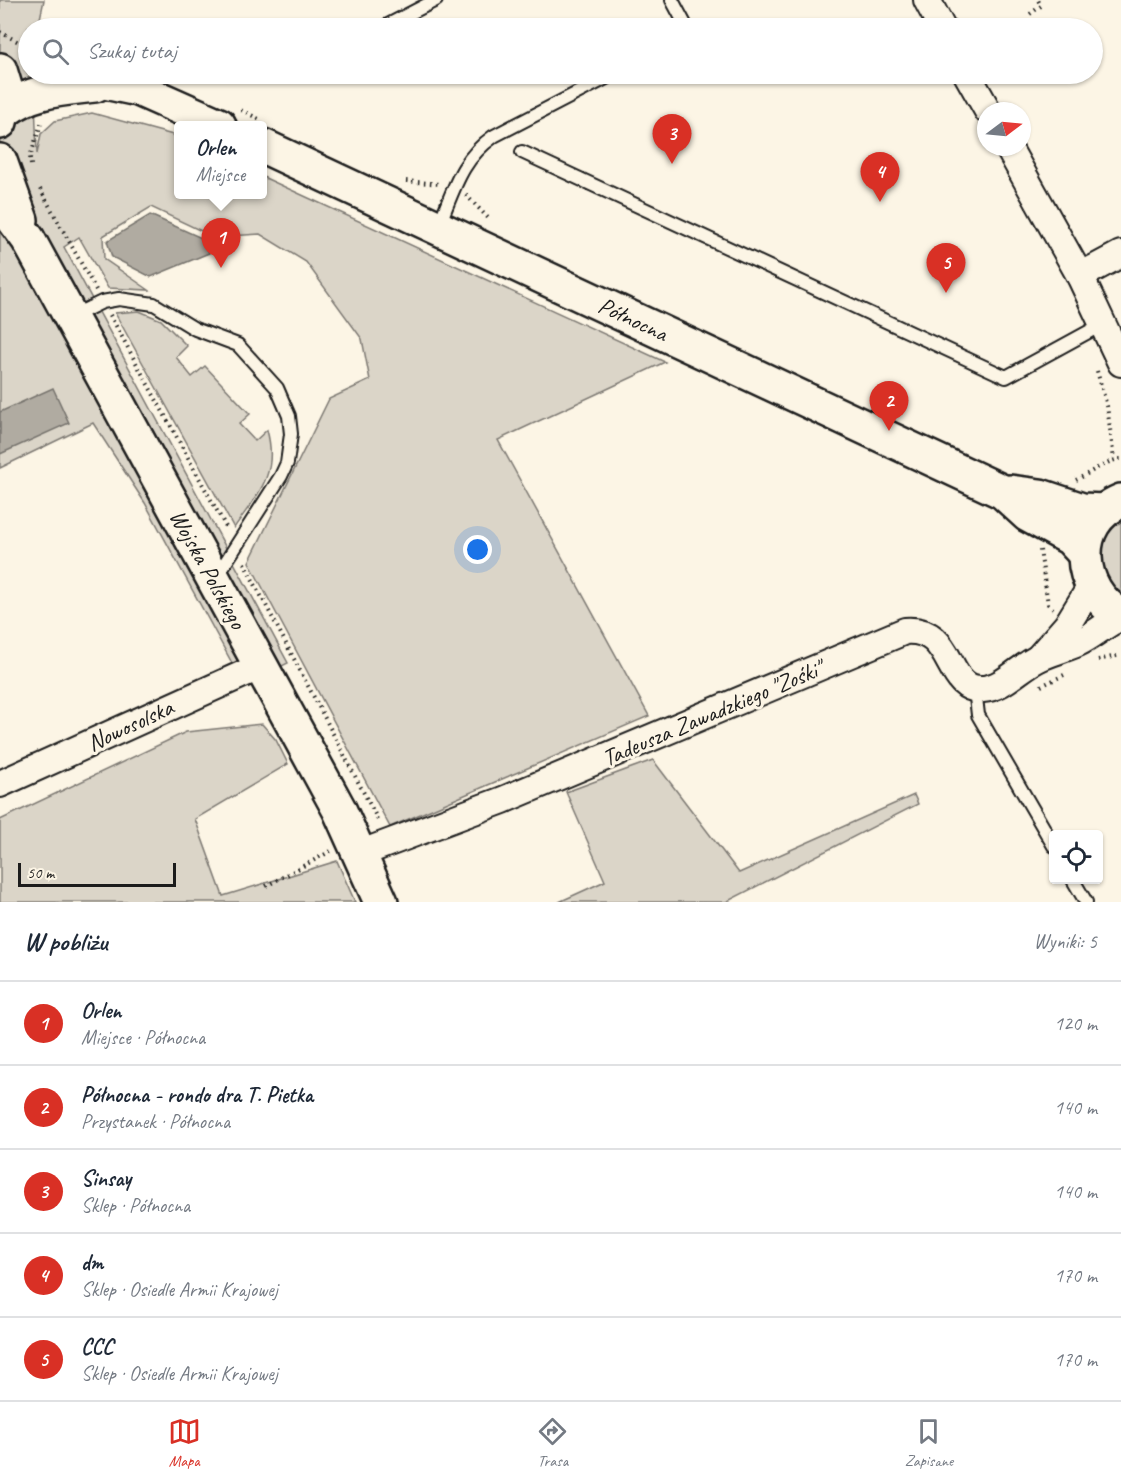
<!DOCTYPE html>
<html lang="pl">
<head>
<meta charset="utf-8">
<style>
	:root { --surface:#fff; --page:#f6f6f7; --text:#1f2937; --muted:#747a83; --line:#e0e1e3; --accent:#d93025 }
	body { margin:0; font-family:Caveat,sans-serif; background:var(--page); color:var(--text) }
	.controls { position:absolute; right:18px; bottom:18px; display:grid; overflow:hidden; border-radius:6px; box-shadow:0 2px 4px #0004 }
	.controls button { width:54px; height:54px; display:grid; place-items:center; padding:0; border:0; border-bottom:2px solid var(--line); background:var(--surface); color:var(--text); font:30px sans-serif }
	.compass { position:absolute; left:977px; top:102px; width:54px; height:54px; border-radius:50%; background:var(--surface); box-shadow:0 2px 4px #0004; rotate:74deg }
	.scale { position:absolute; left:18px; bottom:15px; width:158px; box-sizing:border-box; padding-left:6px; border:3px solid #1c1c1c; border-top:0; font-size:16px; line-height:21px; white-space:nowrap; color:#1c1c1c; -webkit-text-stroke:4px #fcf5e5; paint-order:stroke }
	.you { position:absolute; left:478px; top:550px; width:21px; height:21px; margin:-15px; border:4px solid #fff; border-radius:50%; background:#1a73e8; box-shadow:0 0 0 9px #1a73e833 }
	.badge { display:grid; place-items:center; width:39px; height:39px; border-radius:50%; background:var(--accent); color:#fff; font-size:20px; font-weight:700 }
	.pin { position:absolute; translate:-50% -50px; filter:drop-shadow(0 2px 3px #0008) }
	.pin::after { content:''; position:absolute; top:32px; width:21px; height:18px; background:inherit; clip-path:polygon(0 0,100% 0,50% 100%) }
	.popup { position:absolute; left:174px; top:121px; width:93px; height:78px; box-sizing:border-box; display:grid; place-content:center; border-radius:6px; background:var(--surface); filter:drop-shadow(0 2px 4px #0005); font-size:20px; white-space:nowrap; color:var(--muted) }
	.popup b { font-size:22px; color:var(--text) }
	.popup::after { content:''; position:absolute; left:50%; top:100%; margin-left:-12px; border:12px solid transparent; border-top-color:var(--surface) }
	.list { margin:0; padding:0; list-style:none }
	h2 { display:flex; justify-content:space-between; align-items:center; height:78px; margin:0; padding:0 24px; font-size:26px }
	h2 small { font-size:20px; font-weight:400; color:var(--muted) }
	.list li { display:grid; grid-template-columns:39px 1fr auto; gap:18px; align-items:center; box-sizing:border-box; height:84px; padding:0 24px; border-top:2px solid var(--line) }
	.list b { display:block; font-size:22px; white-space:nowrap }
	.list p { margin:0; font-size:20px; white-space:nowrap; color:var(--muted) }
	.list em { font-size:20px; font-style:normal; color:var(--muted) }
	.icon { flex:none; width:33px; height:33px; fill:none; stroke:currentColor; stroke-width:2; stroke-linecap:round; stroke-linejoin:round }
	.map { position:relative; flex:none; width:1121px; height:902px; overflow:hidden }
	.search { position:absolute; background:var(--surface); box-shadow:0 2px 4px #0004; left:18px; right:18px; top:18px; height:66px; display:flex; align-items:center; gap:15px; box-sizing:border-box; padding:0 21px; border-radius:33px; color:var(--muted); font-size:22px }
	.sheet { height:498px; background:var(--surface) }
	nav { display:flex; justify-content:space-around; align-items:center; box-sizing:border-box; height:84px; border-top:2px solid var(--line); background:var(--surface); font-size:16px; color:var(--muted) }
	nav a { display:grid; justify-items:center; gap:3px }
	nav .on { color:var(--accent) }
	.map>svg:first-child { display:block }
	.green { fill:#dbd5c8; stroke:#7c7872; stroke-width:1.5 }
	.water { fill:#b0aba1; stroke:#75726c; stroke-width:1.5 }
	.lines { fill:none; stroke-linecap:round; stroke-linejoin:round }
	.lane-casing { stroke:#1c1c1c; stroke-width:16 }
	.street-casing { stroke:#1c1c1c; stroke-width:30 }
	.secondary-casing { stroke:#1c1c1c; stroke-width:38 }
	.path { stroke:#1c1c1c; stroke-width:4; stroke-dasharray:1.5 4.5; stroke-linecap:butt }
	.lane { stroke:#fcf5e5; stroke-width:12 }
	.street { stroke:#fcf5e5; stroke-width:26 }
	.secondary { stroke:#fcf5e5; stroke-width:33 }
	.labels { text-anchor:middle; stroke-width:6; stroke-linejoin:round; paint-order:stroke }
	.street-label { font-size:24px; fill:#1c1c1c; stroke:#fcf5e5 }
</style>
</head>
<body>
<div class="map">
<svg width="1121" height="902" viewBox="0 0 1121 902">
	<rect width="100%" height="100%" fill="#fcf5e5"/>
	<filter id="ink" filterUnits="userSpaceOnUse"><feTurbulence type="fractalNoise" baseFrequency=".0167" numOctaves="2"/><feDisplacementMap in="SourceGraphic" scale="12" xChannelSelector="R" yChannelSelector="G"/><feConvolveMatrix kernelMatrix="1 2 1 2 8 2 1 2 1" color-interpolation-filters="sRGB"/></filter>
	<g filter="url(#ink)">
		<!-- green -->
		<g class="green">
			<path d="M 0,0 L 44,0 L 38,28 L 28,28 L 28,74 L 34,74 L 37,154 L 41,134 L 55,121 L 92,113 L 173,135 L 179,138 L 179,194 L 263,194 L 263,177 L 665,362 L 498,440 L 649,716 L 390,827 L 249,562 L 329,399 L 370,380 L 362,339 L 306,262 L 260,234 L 214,237 L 151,207 L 103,236 L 104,259 L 149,290 L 108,288 L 79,237 L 64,247 L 288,663 L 244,685 L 145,503 L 93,423 L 0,468 Z"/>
			<path d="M 139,311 L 161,320 L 187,346 L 176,357 L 192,377 L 205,366 L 250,414 L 239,424 L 255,441 L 267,430 C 279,475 258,493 234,528 L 115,313 Z"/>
			<path d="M 1121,518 L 1121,595 C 1091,573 1096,541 1121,518 Z"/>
			<path d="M 262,724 L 276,740 L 288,764 L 195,819 L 223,896 L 337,861 L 355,902 L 0,902 L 0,820 L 186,732 Z"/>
			<path d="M 653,760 L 739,873 L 914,795 L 918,804 L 726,902 L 559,902 L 605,881 L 566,792 Z"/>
		</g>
		<!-- water -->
		<g class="water">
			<path d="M 150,215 L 206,240 L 209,253 L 151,277 L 112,257 L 107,241 Z"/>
			<path d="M 53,388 L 69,423 L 0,454 L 0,412 Z"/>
		</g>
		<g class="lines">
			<defs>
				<g id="lane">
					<path d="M 672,0 L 687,28"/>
					<path d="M 382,28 L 436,0"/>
					<path d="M 522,152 L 1006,377 L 1103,324"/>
					<path d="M 438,227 C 454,190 460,160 494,136 L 614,74"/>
					<path d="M 71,317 L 102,302 L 119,299 L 154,304 L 195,329 L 238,345 L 277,388 L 289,416 L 291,434 L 287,463 L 281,476 L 222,568 L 214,573"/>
					<path d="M 975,689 L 978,715 L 1054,846"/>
					<path d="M 1073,880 L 1086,902"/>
				</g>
				<g id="street">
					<path d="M 927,0 L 942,28"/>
					<path d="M 967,74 L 988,111"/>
					<path d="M 1008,147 L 1080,276 L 1121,363"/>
					<path d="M 1080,276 L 1121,254"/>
					<path d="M 1040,656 L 1067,625 L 1091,586"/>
					<path d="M 0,784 L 261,666"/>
					<path d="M 359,854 L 503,800 L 905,631 C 956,627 944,692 983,689 C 1003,688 1021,666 1039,658 C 1051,652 1065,649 1078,643 C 1093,636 1105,624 1121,617"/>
				</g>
				<g id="secondary">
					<path d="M 0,70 L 7,93 L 0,122"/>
					<path d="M 67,74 L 138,89 L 219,125"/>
					<path d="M 4,111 C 32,90 61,89 95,85"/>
					<path d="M 263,146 L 1003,492 L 1028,515 L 1070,538 L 1084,553"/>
					<path d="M 0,161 L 21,220"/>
					<path d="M 0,201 L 28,239 L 339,809 L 381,902"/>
					<path d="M 1010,492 L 1040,496 L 1082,510 L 1104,511"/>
					<path d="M 1121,501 C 1070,522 1076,591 1121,615"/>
				</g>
			</defs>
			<!-- lane casing -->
			<use href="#lane" class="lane-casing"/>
			<!-- street casing -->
			<use href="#street" class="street-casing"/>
			<!-- secondary casing -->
			<use href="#secondary" class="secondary-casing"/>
			<!-- path -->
			<g class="path">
				<path d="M 1030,14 L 1041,6 L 1038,0"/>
				<path d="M 0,32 L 28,47"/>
				<path d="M 241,110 L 261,120"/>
				<path d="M 31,165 L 30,157 L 42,121"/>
				<path d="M 406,181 L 440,184"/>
				<path d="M 40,189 L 96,290"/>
				<path d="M 466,195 L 490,220"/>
				<path d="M 110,315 L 227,529"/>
				<path d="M 1097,371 L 1107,406 L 1114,459"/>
				<path d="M 1076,480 C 1088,474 1110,459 1121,459"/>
				<path d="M 1040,550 L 1048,604 L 1053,609"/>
				<path d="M 244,563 L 379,822"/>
				<path d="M 1098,660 L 1121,655"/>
				<path d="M 1041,686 L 1064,675"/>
				<path d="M 266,886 L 331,851"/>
			</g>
			<!-- lane -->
			<use href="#lane" class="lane"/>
			<!-- street -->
			<use href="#street" class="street"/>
			<!-- secondary -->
			<use href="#secondary" class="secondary"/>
		</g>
	</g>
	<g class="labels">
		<!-- street labels -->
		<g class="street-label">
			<text transform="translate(633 319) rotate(25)" y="8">Północna</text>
			<text transform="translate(208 569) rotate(61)" y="8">Wojska Polskiego</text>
			<text transform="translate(712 713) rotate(-23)" y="8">Tadeusza Zawadzkiego "Zośki"</text>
			<text transform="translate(130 725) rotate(-25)" y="8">Nowosolska</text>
		</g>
	</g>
</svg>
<div class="controls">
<button><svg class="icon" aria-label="locate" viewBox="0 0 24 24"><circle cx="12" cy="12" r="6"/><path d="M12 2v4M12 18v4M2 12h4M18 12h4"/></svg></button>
</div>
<svg class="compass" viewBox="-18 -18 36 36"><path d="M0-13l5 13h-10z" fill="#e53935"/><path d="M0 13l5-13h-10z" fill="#747a83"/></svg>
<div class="scale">50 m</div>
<div class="you"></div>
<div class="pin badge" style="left:221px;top:268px">1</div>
<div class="popup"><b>Orlen</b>Miejsce</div>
<div class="pin badge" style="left:889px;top:431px">2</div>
<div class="pin badge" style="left:672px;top:164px">3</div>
<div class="pin badge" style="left:880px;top:202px">4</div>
<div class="pin badge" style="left:946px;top:293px">5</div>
<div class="search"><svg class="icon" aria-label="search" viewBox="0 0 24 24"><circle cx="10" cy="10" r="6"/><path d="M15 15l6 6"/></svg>Szukaj tutaj</div>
</div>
<section class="sheet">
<h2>W pobliżu<small>Wyniki: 5</small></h2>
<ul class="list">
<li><span class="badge">1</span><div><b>Orlen</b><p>Miejsce · Północna</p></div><em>120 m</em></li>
<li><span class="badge">2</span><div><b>Północna - rondo dra T. Pietka</b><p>Przystanek · Północna</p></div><em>140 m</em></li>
<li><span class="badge">3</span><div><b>Sinsay</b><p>Sklep · Północna</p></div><em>140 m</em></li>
<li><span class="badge">4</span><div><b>dm</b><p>Sklep · Osiedle Armii Krajowej</p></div><em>170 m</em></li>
<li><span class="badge">5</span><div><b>CCC</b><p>Sklep · Osiedle Armii Krajowej</p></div><em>170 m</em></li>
</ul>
</section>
<nav>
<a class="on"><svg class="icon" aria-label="map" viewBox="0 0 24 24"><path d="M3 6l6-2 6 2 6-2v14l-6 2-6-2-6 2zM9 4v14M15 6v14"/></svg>Mapa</a>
<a><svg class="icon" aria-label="directions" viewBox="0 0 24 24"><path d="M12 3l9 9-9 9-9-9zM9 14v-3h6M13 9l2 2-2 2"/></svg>Trasa</a>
<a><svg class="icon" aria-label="saved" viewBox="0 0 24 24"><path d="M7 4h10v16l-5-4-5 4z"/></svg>Zapisane</a>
</nav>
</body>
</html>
